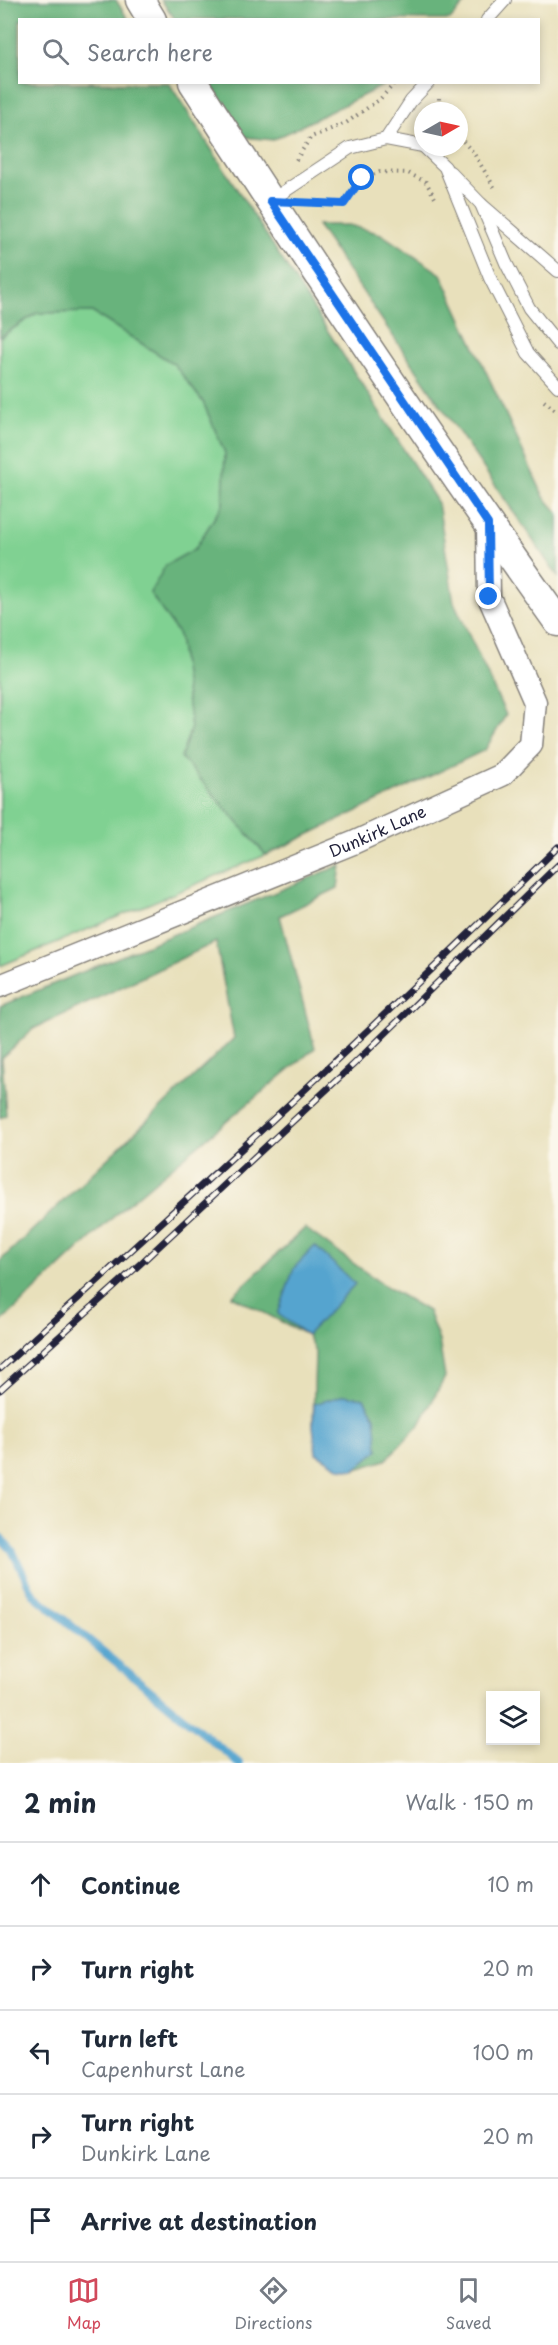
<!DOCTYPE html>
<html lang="en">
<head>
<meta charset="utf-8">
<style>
	:root { --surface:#fff; --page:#f6f6f7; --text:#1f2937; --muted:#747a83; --line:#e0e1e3; --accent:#d1495b }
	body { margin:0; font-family:"Playpen Sans",sans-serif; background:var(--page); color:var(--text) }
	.controls { position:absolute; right:18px; bottom:18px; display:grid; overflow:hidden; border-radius:0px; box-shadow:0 3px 9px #0003 }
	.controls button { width:54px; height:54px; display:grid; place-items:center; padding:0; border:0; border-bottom:2px solid var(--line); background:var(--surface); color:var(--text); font:30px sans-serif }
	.compass { position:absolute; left:414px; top:102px; width:54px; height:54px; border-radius:50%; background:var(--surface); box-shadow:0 3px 9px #0003; rotate:81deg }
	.stop { position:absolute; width:18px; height:18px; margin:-14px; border:4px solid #1a73e8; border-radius:50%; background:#fff }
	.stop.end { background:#1a73e8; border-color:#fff; box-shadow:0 2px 6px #0008 }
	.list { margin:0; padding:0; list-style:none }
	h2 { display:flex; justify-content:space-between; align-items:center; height:78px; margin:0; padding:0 24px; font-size:26px }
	h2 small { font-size:20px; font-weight:400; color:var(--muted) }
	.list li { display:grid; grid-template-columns:39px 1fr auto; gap:18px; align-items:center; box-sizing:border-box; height:84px; padding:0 24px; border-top:2px solid var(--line) }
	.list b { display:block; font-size:22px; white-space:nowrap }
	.list p { margin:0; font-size:20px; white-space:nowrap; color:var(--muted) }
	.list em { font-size:20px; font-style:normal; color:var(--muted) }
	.icon { flex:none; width:33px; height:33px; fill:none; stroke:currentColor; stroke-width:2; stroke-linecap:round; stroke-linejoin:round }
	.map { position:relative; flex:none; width:558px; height:1763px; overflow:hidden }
	.search { position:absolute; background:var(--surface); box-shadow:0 3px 9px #0003; left:18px; right:18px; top:18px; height:66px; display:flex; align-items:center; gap:15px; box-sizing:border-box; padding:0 21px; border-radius:0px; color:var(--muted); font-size:22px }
	.sheet { height:498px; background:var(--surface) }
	nav { display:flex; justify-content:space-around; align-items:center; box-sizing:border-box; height:84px; border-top:2px solid var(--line); background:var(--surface); font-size:16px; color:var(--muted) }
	nav a { display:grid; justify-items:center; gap:3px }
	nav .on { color:var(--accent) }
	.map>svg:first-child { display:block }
	.green { fill:#80d192; stroke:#517a66; stroke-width:1.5 }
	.forest { fill:#68b37c; stroke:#456a5c; stroke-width:1.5 }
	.water { fill:#55a4cf; stroke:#3c6385; stroke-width:1.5 }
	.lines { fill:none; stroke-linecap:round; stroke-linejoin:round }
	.stream { stroke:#55a4cf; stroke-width:8 }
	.service-casing { stroke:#85817b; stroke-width:14 }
	.minor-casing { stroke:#85817b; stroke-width:25 }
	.tertiary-casing { stroke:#85817b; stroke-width:31 }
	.path { stroke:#85817b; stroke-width:4; stroke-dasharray:1.5 4.5; stroke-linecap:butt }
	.service { stroke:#fff; stroke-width:12 }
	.minor { stroke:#fff; stroke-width:22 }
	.tertiary { stroke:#fff; stroke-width:28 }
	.rail-casing { stroke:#22223b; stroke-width:7 }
	.rail { stroke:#fbf7ec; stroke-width:4.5; stroke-dasharray:14; stroke-linecap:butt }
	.route { stroke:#1a73e8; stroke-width:8 }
	.labels { text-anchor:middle; stroke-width:4.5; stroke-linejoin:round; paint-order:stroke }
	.street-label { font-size:16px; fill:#22223b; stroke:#fbf7ec }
</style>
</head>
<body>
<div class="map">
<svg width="558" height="1763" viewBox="0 0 558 1763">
	<rect width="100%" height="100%" fill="#fbf7ec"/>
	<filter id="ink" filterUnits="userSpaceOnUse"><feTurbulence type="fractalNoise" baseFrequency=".0167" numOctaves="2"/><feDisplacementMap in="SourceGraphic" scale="12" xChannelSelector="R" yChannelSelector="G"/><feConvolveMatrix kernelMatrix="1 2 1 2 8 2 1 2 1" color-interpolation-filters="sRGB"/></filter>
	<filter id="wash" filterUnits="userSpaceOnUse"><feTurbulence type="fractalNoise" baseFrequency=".008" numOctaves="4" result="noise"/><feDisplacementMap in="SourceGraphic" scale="24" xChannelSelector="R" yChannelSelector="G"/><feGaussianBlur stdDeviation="1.35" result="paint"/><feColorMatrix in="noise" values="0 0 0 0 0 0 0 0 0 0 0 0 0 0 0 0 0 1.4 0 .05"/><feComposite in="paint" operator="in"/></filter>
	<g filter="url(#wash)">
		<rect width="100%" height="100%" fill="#e8e0bb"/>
		<!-- green -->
		<path class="green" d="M 92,312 L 174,364 L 203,402 L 225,453 L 223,504 L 195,549 L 166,565 L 150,593 L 179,635 L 191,728 L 181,757 L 266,855 L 0,966 L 0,337 L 37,313 Z"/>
		<!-- forest -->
		<g class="forest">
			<path d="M 0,0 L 116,0 L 128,19 L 20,20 L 20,82 L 169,83 L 438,503 L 454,602 L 506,715 L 485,750 L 266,855 L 181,757 L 191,728 L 179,635 L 150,593 L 166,565 L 195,549 L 223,504 L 225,453 L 203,402 L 174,364 L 92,312 L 37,313 L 0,337 Z"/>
			<path d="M 161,0 L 468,0 L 450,20 L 175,19 Z"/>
			<path d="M 210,83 L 388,83 L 273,140 L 244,137 Z"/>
			<path d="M 317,225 L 349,225 L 381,234 L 441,274 L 544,497 L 558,513 L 558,577 Z"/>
			<path d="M 341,865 L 338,888 L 280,916 L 315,1048 L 124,1207 L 0,1323 L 0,1261 L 234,1038 L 216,942 L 33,1029 L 2,1058 L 6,1115 L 0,1118 L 0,1006 Z"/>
			<path d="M 305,1228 L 382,1284 L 428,1311 L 439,1341 L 445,1377 L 420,1424 L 386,1460 L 354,1470 L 313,1426 L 315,1352 L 307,1335 L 232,1296 Z"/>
		</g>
		<!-- water -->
		<g class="water">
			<path d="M 315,1246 L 355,1284 L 307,1335 L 278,1314 L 294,1268 Z"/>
			<path d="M 344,1395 L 364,1398 L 375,1417 L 378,1450 L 354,1470 L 340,1468 L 316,1453 L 313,1426 L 314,1404 Z"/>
		</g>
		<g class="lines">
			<!-- stream -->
			<path class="stream" d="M 0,1537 L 12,1550 L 33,1594 L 239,1763"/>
		</g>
	</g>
	<g filter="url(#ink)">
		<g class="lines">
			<defs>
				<g id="service">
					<path d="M 487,20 L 505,0"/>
					<path d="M 386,139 L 423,146"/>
					<path d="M 424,147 L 445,167 L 490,278 L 528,353 L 558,386"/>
					<path d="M 450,172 L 481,204 L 558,271"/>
					<path d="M 270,201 L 350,148 L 386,139 L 411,101 L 429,82"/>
					<path d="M 481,204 L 506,263 L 529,308 L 558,344"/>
				</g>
				<g id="minor">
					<path id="s1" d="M 0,986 L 353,843 L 502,775 L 531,745 L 535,702 L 489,597 L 488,524"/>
				</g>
				<g id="tertiary">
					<path d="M 140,0 L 152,20"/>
					<path d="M 193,82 C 311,265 432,446 558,622"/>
				</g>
			</defs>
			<!-- service casing -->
			<use href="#service" class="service-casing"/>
			<!-- minor casing -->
			<use href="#minor" class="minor-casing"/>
			<!-- tertiary casing -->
			<use href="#tertiary" class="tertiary-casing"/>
			<!-- path -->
			<g class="path">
				<path d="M 439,98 L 439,111"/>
				<path d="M 459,137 L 473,152 L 496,190"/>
				<path d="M 296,160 L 311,137 L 346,123 L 380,99 L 396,82"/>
				<path d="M 303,202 L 344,204 L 362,179 L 380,172 L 408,173 L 426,182 L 435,198"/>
				<path d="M 544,401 L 558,412"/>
			</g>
			<!-- service -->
			<use href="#service" class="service"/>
			<!-- minor -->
			<use href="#minor" class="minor"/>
			<!-- tertiary -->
			<use href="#tertiary" class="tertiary"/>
			<defs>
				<g id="rail">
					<path d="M 0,1369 C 189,1199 376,1026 558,847"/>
					<path d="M 0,1390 L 140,1264 L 354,1064 L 558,865"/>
				</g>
			</defs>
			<!-- rail casing -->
			<use href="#rail" class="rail-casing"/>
			<!-- rail -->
			<use href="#rail" class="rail"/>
		</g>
	</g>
	<g class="lines" filter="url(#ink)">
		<!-- route -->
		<path class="route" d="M 362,178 L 344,204 L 270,201 L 488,524 L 489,597"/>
	</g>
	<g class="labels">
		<!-- street labels -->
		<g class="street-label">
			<text dy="6" stroke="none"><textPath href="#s1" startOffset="408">Dunkirk Lane</textPath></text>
		</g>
	</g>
</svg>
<div class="controls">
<button><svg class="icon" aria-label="layers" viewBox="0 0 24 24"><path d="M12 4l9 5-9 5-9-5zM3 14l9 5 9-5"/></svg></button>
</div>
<svg class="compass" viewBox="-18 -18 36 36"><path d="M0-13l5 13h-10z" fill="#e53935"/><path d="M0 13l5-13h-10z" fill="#747a83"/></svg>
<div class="stop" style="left:362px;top:178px"></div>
<div class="stop end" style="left:489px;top:597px"></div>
<div class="search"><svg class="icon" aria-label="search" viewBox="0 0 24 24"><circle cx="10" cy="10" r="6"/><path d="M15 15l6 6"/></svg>Search here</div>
</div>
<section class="sheet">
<h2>2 min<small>Walk · 150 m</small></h2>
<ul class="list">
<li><svg class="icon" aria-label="ahead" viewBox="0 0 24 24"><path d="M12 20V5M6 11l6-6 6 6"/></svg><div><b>Continue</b></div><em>10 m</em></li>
<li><svg class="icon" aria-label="right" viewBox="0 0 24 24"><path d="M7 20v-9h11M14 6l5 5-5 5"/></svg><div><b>Turn right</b></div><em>20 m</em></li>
<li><svg class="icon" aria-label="left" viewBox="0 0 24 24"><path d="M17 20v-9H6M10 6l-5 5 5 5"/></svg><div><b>Turn left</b><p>Capenhurst Lane</p></div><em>100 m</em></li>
<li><svg class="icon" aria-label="right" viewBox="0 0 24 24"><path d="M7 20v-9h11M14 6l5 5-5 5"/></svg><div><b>Turn right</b><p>Dunkirk Lane</p></div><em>20 m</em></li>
<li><svg class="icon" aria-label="arrive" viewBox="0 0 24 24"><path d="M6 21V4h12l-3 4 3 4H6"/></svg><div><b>Arrive at destination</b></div></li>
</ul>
</section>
<nav>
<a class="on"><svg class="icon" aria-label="map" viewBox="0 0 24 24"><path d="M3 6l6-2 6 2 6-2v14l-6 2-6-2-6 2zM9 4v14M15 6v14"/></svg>Map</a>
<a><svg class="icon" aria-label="directions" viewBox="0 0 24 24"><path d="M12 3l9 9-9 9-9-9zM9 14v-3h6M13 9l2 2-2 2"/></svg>Directions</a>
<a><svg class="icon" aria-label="saved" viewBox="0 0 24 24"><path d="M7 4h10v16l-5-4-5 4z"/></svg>Saved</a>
</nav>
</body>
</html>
